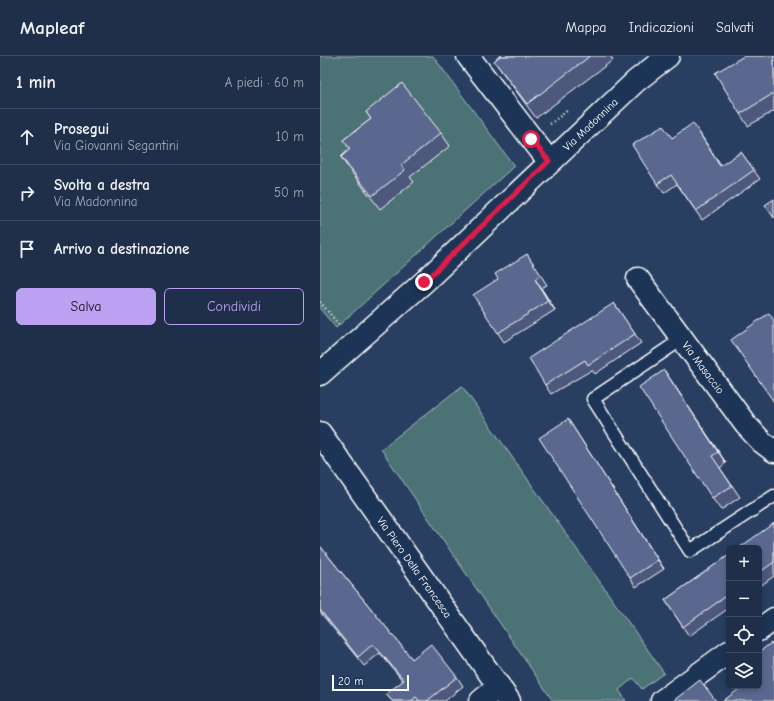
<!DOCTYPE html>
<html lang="it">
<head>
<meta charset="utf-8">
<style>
	:root { --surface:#1f2f4a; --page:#273751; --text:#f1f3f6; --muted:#a1a9b5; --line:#3c4a62; --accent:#bca0f2 }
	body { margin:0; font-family:"Comic Neue",sans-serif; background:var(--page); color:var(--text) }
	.controls { position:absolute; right:12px; bottom:12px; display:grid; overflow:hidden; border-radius:6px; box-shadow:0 2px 6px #0003 }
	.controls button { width:36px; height:36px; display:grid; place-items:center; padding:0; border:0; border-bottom:1px solid var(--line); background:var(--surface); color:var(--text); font:20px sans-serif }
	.scale { position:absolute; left:12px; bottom:10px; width:77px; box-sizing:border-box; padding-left:4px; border:2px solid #fff; border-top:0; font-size:11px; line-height:14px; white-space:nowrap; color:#fff; -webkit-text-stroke:3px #1d3557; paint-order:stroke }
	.stop { position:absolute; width:12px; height:12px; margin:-9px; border:3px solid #e11d48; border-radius:50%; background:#fff }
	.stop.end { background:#e11d48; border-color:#fff; box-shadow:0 1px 4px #0008 }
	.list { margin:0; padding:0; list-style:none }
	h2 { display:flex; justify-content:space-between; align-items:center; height:52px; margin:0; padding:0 16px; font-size:17px }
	h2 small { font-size:13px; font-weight:400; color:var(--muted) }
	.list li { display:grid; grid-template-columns:26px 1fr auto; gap:12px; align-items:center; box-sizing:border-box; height:56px; padding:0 16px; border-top:1px solid var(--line) }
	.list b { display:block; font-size:15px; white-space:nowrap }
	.list p { margin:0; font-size:13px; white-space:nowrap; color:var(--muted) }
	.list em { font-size:13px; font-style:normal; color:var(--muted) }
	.actions { display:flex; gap:8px; padding:12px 16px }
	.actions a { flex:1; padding:9px 0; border:1px solid var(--accent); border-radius:6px; text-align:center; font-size:14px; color:var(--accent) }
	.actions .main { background:var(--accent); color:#111 }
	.icon { flex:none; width:22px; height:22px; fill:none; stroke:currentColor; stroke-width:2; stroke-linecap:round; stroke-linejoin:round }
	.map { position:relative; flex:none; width:454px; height:645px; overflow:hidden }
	header { display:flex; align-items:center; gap:24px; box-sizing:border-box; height:56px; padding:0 20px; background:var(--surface); border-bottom:1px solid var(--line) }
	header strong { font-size:19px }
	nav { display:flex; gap:22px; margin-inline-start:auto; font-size:14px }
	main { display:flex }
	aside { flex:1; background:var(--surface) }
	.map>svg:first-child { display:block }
	.green { fill:#4c7274; stroke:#a6b8ba }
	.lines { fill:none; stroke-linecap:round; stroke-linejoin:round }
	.service-casing { stroke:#fff; stroke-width:15 }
	.minor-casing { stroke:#fff; stroke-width:25 }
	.tertiary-casing { stroke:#fff; stroke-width:25 }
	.path { stroke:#fff; stroke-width:2.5; stroke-dasharray:1 3; stroke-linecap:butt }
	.service { stroke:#1d3557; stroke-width:12 }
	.minor { stroke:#1d3557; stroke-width:22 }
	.tertiary { stroke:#1d3557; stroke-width:22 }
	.wall { fill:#4d597c; stroke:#fff }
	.shaded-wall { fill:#3f4965; stroke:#fff }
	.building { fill:#5a6890; stroke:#fff }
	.route { stroke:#e11d48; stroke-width:5 }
	.labels { text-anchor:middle; stroke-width:3; stroke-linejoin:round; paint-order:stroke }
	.street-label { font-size:11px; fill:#fff; stroke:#1d3557 }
</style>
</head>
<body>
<header>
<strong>Mapleaf</strong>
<nav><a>Mappa</a><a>Indicazioni</a><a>Salvati</a></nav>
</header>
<main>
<aside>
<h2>1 min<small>A piedi · 60 m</small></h2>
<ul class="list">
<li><svg class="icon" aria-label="ahead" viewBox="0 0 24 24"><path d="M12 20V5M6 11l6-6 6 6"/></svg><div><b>Prosegui</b><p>Via Giovanni Segantini</p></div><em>10 m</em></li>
<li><svg class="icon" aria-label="right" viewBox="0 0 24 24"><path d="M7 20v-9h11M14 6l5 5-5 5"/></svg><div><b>Svolta a destra</b><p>Via Madonnina</p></div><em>50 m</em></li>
<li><svg class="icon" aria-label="arrive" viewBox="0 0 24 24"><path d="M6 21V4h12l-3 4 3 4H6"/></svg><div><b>Arrivo a destinazione</b></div></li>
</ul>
<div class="actions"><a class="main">Salva</a><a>Condividi</a></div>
</aside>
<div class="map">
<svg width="454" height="645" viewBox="0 0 454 645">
	<rect width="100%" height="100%" fill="#293f62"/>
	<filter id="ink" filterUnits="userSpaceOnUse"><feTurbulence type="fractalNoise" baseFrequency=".025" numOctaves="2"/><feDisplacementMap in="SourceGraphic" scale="8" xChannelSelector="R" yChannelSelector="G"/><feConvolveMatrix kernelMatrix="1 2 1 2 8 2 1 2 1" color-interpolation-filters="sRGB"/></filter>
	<g filter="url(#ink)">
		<!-- green -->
		<g class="green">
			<path d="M 0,0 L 113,0 L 194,110 L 16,272 L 0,253 Z"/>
			<path d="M 142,330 L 344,617 L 322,633 L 313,622 L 299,634 L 306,645 L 233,645 L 61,393 Z"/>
		</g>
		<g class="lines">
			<defs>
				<path id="service" d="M 362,283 L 273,343 L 370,495 L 454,440"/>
				<g id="minor">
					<path d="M 148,0 L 229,105"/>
					<path id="s1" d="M 318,223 L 426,369 L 442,386 L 454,395"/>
					<path id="s2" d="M 0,377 L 189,645"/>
					<path d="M 439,574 L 454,563"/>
					<path d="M 161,645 L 179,630"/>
					<path d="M 342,645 L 409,596"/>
				</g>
				<g id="tertiary">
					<path id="s3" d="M 0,318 L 104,226 L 316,25 L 348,0"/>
				</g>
			</defs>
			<!-- service casing -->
			<use href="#service" class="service-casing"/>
			<!-- minor casing -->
			<use href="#minor" class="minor-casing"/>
			<!-- tertiary casing -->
			<use href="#tertiary" class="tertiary-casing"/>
			<!-- path -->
			<g class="path">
				<path d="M 230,68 L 248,54"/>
				<path d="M 0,246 L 20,270"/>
			</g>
			<!-- service -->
			<use href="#service" class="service"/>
			<!-- minor -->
			<use href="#minor" class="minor"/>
			<!-- tertiary -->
			<use href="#tertiary" class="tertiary"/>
		</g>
		<!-- wall -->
		<g class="wall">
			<path d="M 180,0 L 290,0 L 293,4 L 216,62 L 174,5 Z"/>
			<path d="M 454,0 L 454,55 L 428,70 L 420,58 Z"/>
			<path d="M 46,56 L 121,77 L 130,90 L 90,121 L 94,126 L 60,153 L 29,113 L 21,101 L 30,93 L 23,84 L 51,63 Z"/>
			<path d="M 379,76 L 401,110 L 421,96 L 440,123 L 382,164 L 357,128 L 344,137 L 337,128 L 352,82 Z"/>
			<path d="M 207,198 L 227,229 L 221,232 L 235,254 L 184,286 L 178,277 Z"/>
			<path d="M 294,247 L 321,287 L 275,318 L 272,314 L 231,338 L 225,329 Z"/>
			<path d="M 344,314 L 406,407 L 400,412 L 420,441 L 401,454 L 392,442 Z"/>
			<path d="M 254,373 L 344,513 L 316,531 L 310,522 Z"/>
			<path d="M 454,467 L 454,520 L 439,531 L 439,492 Z"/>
			<path d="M 0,490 L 92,603 L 137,621 L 143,630 L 125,645 L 72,645 L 66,638 L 83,625 L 60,597 L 44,610 L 0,556 Z"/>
			<path d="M 409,499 L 409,552 L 369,580 L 345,544 Z"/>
		</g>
		<!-- shaded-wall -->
		<g class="shaded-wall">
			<path d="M 215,223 L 221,232 L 235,254 L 228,245 Z"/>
			<path d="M 344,314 L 406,407 L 398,396 Z"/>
			<path d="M 248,363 L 254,373 L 344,513 L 338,504 Z"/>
		</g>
		<!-- building -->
		<g class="building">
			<path d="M 180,0 L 270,0 L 207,48 L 174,5 Z"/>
			<path d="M 424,0 L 454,0 L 454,37 L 420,58 L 395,17 Z"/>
			<path d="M 82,27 L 121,77 L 81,109 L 85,114 L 52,140 L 21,101 L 30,93 L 23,84 L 51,63 L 46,56 Z"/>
			<path d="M 373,67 L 400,110 L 421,96 L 434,114 L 376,155 L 351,119 L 337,128 L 312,89 L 343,70 L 352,82 Z"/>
			<path d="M 454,143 L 454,162 L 445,149 Z"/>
			<path d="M 207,198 L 221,219 L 215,223 L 228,245 L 178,277 L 153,239 L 178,223 L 175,218 Z"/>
			<path d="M 294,247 L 315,278 L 268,309 L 265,304 L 225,329 L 209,302 Z"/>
			<path d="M 449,257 L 454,265 L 454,346 L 411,284 Z"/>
			<path d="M 344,314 L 398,396 L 392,400 L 412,430 L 392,442 L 319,331 Z"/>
			<path d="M 248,363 L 338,504 L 310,522 L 219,382 Z"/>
			<path d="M 454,467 L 454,506 L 439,517 L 439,492 L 419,492 Z"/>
			<path d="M 0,490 L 92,603 L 111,588 L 137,621 L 107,645 L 100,645 L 96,641 L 91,645 L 72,645 L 66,638 L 84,624 L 53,588 L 38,601 L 0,554 Z"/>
			<path d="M 409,499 L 409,538 L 363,571 L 345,544 Z"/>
			<path d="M 451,587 L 454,591 L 454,645 L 403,645 L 423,630 L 439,630 L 439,596 Z"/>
			<path d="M 380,624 L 396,645 L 353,645 Z"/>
		</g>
	</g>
	<g class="lines" filter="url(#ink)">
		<!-- route -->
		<path class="route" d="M 104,226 L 229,105 L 211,83"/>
	</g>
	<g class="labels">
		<!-- street labels -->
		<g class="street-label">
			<text dy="4" stroke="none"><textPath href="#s3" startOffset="368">Via Madonnina</textPath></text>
			<text dy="4" stroke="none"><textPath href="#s1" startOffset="110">Via Masaccio</textPath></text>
			<text dy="4" stroke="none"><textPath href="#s2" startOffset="164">Via Piero Della Francesca</textPath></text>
		</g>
	</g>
</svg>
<div class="controls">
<button>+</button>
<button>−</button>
<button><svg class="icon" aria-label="locate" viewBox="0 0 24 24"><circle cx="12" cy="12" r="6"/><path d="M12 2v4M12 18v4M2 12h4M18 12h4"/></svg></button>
<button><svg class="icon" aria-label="layers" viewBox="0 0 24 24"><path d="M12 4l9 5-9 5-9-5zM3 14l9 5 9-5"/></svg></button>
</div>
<div class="scale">20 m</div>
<div class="stop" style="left:211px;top:83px"></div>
<div class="stop end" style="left:104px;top:226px"></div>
</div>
</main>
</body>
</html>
